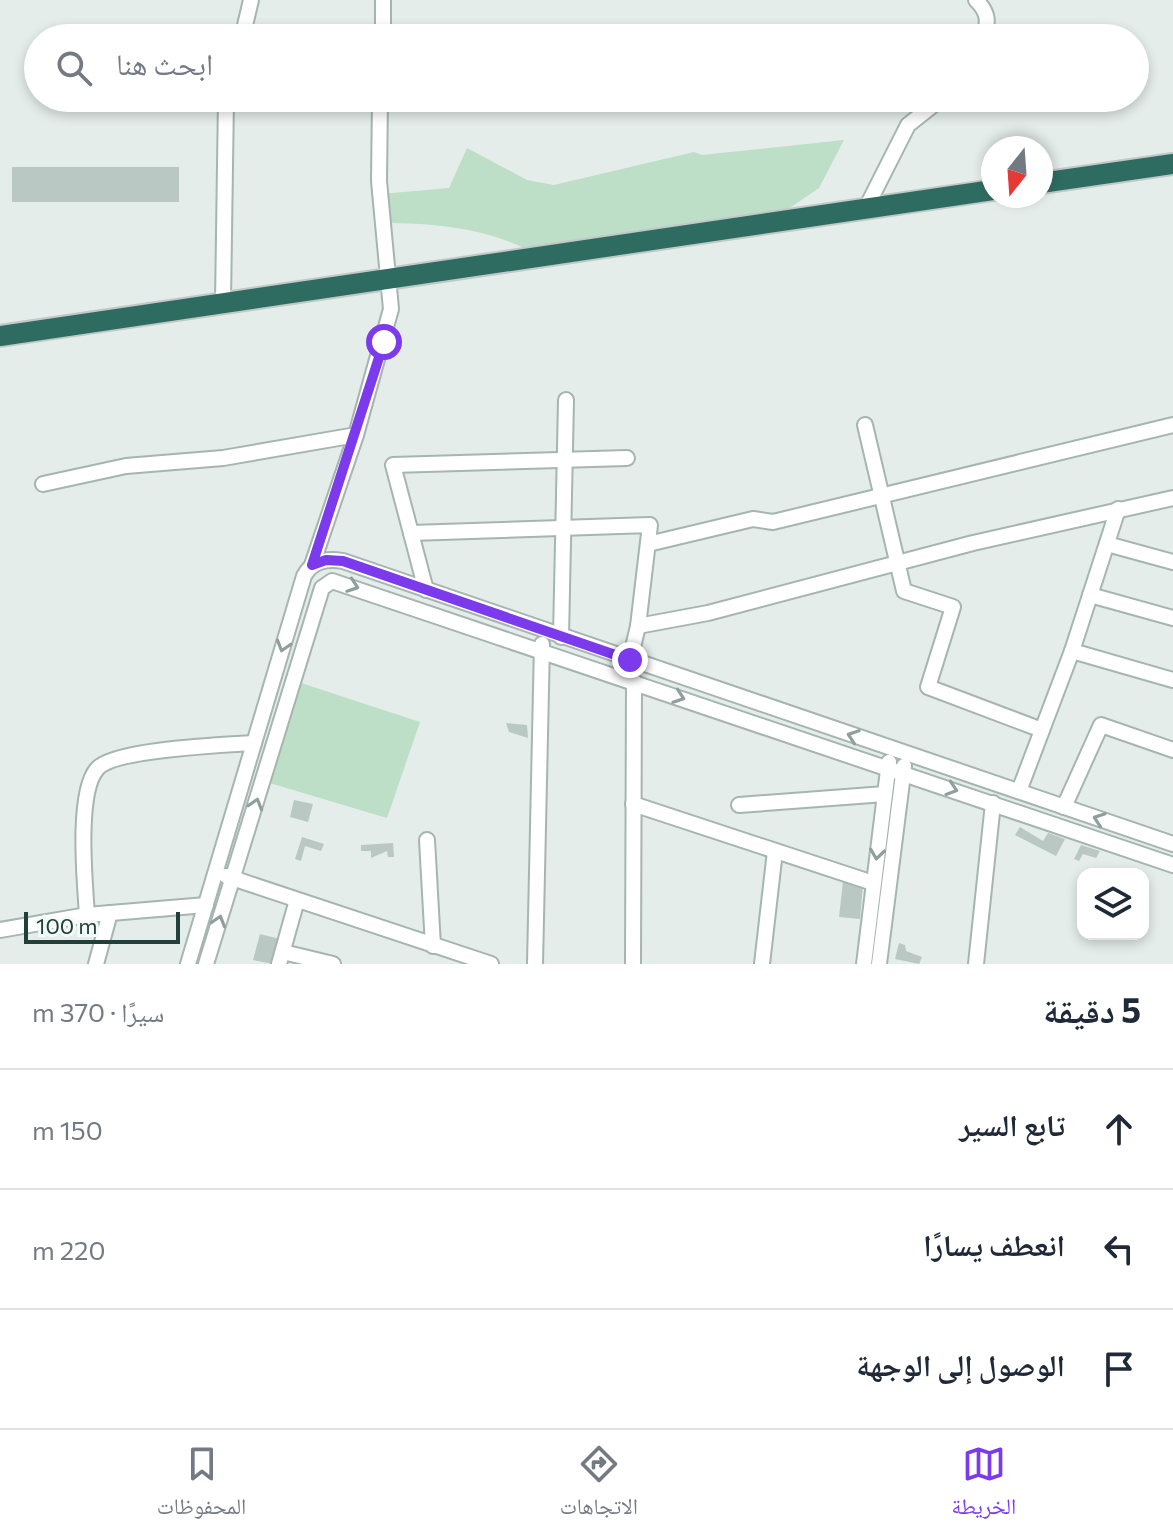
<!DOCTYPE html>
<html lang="ar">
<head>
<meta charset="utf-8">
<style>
	:root { --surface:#fff; --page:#f2f2f3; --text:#1f2937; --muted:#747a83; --line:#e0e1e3; --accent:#7c3aed }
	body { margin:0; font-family:Commissioner,"Noto Naskh Arabic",sans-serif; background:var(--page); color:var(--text); direction:rtl }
	.controls { position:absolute; right:24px; bottom:24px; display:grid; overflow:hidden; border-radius:16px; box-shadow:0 4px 12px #0003 }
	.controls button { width:72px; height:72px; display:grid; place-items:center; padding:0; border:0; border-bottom:2px solid var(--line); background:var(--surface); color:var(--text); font:40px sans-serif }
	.compass { position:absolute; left:981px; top:136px; width:72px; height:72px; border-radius:50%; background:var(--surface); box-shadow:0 4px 12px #0003; rotate:197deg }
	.scale { position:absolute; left:24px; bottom:20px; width:156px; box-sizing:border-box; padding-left:8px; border:4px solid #233f39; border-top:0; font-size:22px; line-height:28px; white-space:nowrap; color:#233f39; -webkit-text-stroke:6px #f4faf7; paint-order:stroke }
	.stop { position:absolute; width:24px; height:24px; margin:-18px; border:6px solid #7c3aed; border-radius:50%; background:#fff }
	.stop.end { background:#7c3aed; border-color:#fff; box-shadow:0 2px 8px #0008 }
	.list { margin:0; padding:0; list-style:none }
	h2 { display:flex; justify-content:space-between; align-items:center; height:104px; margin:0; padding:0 32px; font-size:34px }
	h2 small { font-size:26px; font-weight:400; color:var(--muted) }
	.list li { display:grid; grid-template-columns:52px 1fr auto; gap:24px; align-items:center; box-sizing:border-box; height:120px; padding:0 32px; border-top:2px solid var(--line) }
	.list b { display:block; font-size:30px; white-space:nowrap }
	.list em { font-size:26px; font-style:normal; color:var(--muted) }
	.icon { flex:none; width:44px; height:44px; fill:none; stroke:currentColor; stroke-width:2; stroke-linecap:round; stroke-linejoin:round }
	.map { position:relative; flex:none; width:1173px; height:964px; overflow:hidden; direction:ltr }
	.search { position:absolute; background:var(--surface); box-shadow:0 4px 12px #0003; left:24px; right:24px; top:24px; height:88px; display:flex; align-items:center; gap:20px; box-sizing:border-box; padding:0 28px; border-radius:44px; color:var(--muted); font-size:30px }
	.sheet { height:464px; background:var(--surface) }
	nav { display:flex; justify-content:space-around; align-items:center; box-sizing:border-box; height:112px; border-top:2px solid var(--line); background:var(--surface); font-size:22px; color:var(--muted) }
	nav a { display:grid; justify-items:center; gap:4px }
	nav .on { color:var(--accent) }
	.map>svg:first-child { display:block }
	.green { fill:#bddec7 }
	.building { fill:#b9c8c2 }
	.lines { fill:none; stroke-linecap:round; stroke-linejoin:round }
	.minor-casing { stroke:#a6b5b1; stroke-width:18 }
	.highway-casing { stroke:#c1c9c8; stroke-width:24 }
	.minor { stroke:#fff; stroke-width:14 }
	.highway { stroke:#2e6c61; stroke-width:20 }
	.oneway { stroke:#919f9c }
	.route { stroke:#7c3aed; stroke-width:10 }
</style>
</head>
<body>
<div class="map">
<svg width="1173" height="964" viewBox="0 0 1173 964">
	<rect width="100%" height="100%" fill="#e4ede9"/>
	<!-- green -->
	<g class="green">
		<path d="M 844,140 L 819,188 L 769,222 L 538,255 C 492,229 437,223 384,223 L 381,194 L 449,188 L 467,148 L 527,180 L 554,185 L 694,152 L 702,155 Z"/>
		<path d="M 292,680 L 420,722 L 387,818 L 263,781 Z"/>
	</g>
	<!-- building -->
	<g class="building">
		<rect x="12" y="167" width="167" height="35"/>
		<path d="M 506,723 L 527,725 L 528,738 L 509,732 Z"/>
		<path d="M 294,800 L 313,804 L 308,822 L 290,817 Z"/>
		<path d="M 1020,827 L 1043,841 L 1048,833 L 1065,839 L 1056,856 L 1015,835 Z"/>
		<path d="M 302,837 L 324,844 L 321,851 L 305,846 L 301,861 L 295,859 Z"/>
		<path d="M 393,843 L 394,857 L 388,857 L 387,851 L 371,858 L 371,851 L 361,851 L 361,845 Z"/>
		<path d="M 1081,845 L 1100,851 L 1096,858 L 1083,854 L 1079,861 L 1074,859 Z"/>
		<path d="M 843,881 L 863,885 L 860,919 L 839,917 Z"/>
		<path d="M 260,934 L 280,939 L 273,964 L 253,960 Z"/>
		<path d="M 899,943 L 905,945 L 906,951 L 922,957 L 919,964 L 895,959 Z"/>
	</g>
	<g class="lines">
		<defs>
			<g id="minor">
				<path d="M 976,0 C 988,12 990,22 982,38"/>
				<path d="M 242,38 L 251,0"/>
				<path d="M 383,38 L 383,0"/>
				<path d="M 866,208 L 908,125 L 942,98"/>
				<path d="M 223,302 L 226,98"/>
				<path d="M 865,425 L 904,591 L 953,607 L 928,687 L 1042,730"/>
				<path d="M 43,484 L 126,466 L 223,458 L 356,435"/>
				<path d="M 411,533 L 650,525 L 638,626 L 630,660"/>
				<path d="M 648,544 L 753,519 L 773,522 L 1173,425"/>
				<path d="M 1107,544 L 1173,562"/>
				<path d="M 312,565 L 356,435 L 391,309 L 379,181 L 380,98"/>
				<path d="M 426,590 L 393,465 L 627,458"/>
				<path d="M 1090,595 L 1173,618"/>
				<path d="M 638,626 L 708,613 L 973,543 L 1173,498"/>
				<path d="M 561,637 L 566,400"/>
				<path d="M 1072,651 L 1173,680"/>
				<path d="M 1019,791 L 1072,651 L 1118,509"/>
				<path d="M 633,804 L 873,883"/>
				<path d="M 739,805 L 885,794"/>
				<path d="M 1064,807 L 1101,725 L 1173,750"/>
				<path d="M 427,840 L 433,946"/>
				<path d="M 226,876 L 491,964"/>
				<path d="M 87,915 C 85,884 76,793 97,769 C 113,749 225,745 254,743"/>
				<path d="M 0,930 L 87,915 L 206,905"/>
				<path d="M 283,952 L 333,964"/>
				<path d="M 96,964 L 110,913"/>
				<path d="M 188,964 L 304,576 C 312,561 326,558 343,561 L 1173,844"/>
				<path d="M 206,964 L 322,588 L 332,581 L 1173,865"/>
				<path d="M 279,964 L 297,900"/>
				<path d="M 535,964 L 542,644"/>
				<path d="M 633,964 L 634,681"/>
				<path d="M 762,964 L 775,851"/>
				<path d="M 864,964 L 889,762"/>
				<path d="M 879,964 L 904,766"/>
				<path d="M 976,964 L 993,803"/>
			</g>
			<g id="highway">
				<path d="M 1041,183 L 1173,164"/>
				<path d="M 0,336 L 993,190"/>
			</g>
		</defs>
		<!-- minor casing -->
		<use href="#minor" class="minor-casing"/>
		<!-- highway casing -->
		<use href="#highway" class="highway-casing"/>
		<!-- minor -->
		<use href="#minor" class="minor"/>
		<!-- highway -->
		<use href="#highway" class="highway"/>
	</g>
	<!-- one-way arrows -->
	<defs><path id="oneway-chevron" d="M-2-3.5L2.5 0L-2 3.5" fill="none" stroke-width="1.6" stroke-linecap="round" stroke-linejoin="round" transform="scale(2)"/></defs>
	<g class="oneway">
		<use href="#oneway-chevron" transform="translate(353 586) rotate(19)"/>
		<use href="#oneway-chevron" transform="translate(283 646) rotate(107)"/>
		<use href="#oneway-chevron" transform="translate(679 697) rotate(19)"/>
		<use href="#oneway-chevron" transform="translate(853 736) rotate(-161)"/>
		<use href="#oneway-chevron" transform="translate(952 789) rotate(18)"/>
		<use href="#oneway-chevron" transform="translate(256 804) rotate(-73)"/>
		<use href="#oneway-chevron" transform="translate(1099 819) rotate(-161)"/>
		<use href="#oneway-chevron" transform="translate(877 854) rotate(98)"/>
		<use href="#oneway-chevron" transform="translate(219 921) rotate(-73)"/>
	</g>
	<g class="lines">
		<!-- route -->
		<path class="route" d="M 384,342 L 312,565 L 326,560 L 343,561 L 630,660"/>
	</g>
</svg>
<div class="controls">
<button><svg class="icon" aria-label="layers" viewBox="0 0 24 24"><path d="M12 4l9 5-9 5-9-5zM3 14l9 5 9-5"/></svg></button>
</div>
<svg class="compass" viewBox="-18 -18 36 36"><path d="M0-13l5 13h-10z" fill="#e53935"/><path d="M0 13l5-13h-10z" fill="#747a83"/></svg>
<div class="scale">100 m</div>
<div class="stop" style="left:384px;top:342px"></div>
<div class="stop end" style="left:630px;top:660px"></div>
<div class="search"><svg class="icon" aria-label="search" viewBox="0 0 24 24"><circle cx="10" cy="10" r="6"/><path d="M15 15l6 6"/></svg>ابحث هنا</div>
</div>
<section class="sheet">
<h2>5 دقيقة<small>سيرًا · 370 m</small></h2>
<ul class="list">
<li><svg class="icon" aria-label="ahead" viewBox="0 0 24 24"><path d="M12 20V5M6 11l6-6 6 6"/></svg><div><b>تابع السير</b></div><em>150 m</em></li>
<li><svg class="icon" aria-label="left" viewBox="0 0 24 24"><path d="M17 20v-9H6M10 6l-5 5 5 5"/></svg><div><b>انعطف يسارًا</b></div><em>220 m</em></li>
<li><svg class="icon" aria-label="arrive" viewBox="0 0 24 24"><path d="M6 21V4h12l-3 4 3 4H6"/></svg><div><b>الوصول إلى الوجهة</b></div></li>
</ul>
</section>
<nav>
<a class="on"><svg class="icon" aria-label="map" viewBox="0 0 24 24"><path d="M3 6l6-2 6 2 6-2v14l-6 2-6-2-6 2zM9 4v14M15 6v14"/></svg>الخريطة</a>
<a><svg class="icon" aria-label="directions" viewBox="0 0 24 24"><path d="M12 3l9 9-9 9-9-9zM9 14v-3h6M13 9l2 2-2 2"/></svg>الاتجاهات</a>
<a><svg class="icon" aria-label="saved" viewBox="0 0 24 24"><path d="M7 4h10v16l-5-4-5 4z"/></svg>المحفوظات</a>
</nav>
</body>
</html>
